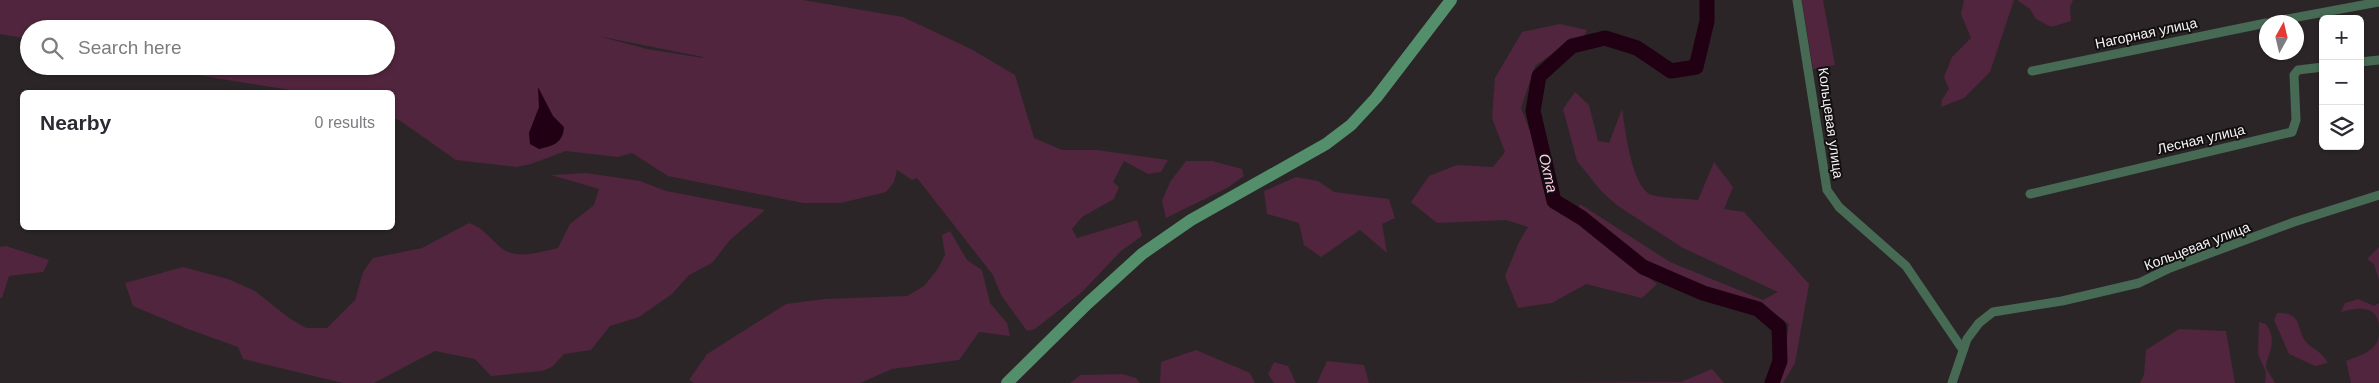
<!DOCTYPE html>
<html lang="en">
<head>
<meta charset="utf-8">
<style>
	:root { --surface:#fff; --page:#f7f7f7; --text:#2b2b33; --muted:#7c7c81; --line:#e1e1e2 }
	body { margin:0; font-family:Helvetica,sans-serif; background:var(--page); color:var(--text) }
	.controls { position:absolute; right:15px; top:15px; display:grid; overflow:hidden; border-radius:8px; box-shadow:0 1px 4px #0004 }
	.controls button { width:45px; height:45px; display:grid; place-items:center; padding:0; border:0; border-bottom:1px solid var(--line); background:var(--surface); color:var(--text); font:25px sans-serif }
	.compass { position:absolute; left:2259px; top:15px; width:45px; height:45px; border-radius:50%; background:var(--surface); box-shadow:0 1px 4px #0004; rotate:8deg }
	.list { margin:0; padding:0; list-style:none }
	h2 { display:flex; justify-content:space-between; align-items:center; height:65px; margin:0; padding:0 20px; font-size:21px }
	h2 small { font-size:16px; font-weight:400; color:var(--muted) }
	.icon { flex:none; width:28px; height:28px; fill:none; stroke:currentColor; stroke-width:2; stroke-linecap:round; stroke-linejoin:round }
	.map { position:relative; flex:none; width:2379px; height:383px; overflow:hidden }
	.search { position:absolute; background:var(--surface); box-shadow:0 1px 4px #0004; left:20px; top:20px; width:375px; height:55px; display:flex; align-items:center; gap:12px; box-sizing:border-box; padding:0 18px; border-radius:28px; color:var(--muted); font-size:19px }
	.panel { position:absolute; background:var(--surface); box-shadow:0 1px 4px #0004; left:20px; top:90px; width:375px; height:140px; border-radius:8px }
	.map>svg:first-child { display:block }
	.green { fill:#51253d; fill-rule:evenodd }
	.water { fill:#200012 }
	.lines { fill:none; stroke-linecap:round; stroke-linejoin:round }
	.river { stroke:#200012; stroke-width:15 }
	.street { stroke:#466a54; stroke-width:9 }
	.secondary { stroke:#548f6c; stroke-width:12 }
	.labels { text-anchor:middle; stroke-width:4; stroke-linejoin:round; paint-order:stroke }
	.street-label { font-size:14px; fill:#f7f3f5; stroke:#120f10 }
	.water-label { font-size:15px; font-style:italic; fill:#fecfe6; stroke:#120f10 }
</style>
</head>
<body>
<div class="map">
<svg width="2379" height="383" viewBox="0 0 2379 383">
	<rect width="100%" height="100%" fill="#2b2528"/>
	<!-- green -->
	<g class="green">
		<path d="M 0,0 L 803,0 L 903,17 L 971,49 L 1015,75 L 1034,138 L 1062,150 L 1097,150 L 1168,160 L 1161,172 L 1148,174 L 1124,161 L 1113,182 L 1119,187 L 1114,199 L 1082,217 L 1072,229 L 1077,238 L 1137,220 L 1142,236 L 1121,251 L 1082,292 L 1035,329 L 1027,331 L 1001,295 L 993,275 L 917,178 L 912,180 L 897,170 L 894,182 L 886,192 L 841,203 L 803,203 L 668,176 L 632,153 L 618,157 L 566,151 L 531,164 L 516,167 L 456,160 L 399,120 L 393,118 L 392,92 L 303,92 L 139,66 L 386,66 L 386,29 L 29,29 L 29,39 L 0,34 ZM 598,36 L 703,57 L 703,58 L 647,49 Z"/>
		<path d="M 1802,0 L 1823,0 L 1835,65 L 1813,69 Z"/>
		<path d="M 1964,0 L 2014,0 L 1990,72 L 1964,98 L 1941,107 L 1942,100 L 1949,89 L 1944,77 L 1952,57 L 1971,38 L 1961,14 Z"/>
		<path d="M 2017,0 L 2073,0 L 2070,7 L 2071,21 L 2051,27 L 2036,19 L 2030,9 Z"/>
		<path d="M 1560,24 L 1587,30 L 1583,38 L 1570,41 L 1535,66 L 1521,108 L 1537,149 L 1548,201 L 1657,284 L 1642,298 L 1586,284 L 1552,303 L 1518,308 L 1505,276 L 1519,242 L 1528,227 L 1506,220 L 1437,223 L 1411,202 L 1429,176 L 1457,165 L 1493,167 L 1505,152 L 1492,118 L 1495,78 L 1522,32 Z"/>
		<path d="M 1575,92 L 1589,105 L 1598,141 L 1609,143 L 1622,109 C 1625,128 1632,189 1652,195 C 1666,199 1684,198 1698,200 L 1714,162 L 1733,187 L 1724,209 L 1744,212 L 1809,284 L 1795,363 L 1783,383 L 1780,383 L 1789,324 L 1760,303 L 1716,291 L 1645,262 L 1578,210 L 1580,204 L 1670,262 L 1763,300 L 1778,292 L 1683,248 L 1618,206 L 1602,192 L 1577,161 L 1563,109 Z"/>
		<path d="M 1186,161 L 1212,161 L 1242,169 L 1244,176 L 1227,188 L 1166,218 L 1162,201 L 1170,182 Z"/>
		<path d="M 586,173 L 640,181 L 666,191 L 765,210 L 730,240 L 712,263 L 689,275 L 672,294 L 639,317 L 610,326 L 591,350 L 564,354 L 552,367 L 542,371 L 491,376 L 475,359 L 435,351 L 374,383 L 343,383 L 243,359 L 238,347 L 188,329 L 133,306 L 125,283 L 183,267 L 228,279 L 255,291 L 289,318 L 306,328 L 327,328 L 355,300 L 363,272 L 373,258 L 422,248 L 469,223 C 483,228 488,236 499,246 C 514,261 540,252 558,248 L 570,224 L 594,205 L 599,189 L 551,175 Z"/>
		<path d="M 1296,177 L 1318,181 L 1334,192 L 1389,199 L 1395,218 L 1382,224 L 1387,253 L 1360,230 L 1321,257 L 1304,245 L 1299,223 L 1267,214 L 1264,191 Z"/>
		<path d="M 950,231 L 967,260 L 982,270 L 990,303 L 1007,323 L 1010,336 L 979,332 L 959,360 L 892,369 L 860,383 L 694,383 L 689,380 L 707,354 L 786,304 L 825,299 L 907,296 L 924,286 L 937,270 L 945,255 L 942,235 Z"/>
		<path d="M 6,246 L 49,260 L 43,272 L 9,276 L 2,298 L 0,298 L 0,247 Z"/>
		<path d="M 2379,247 L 2379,280 L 2374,264 L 2367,259 Z"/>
		<path d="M 2358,299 L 2374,306 L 2379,303 L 2379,324 C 2376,304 2355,308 2341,312 L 2345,303 Z"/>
		<path d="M 2277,313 C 2305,312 2294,330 2308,344 C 2316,351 2322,352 2328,363 L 2315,366 L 2289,354 L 2274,320 Z"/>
		<path d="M 2259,322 L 2266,324 C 2281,345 2262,360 2267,370 C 2269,374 2273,378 2275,383 L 2265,383 L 2266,372 L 2258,354 Z"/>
		<path d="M 2179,329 L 2226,331 L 2235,383 L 2140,383 L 2144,375 L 2146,350 Z"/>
		<path d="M 2379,335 L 2379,383 L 2351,383 L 2346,361 C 2359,356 2378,351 2379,335 Z"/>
		<path d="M 1196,350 L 1250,373 L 1255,383 L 1160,383 L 1161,362 Z"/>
		<path d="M 1327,361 L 1364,365 L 1369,383 L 1317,383 Z"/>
		<path d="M 1274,362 L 1288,366 L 1296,383 L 1274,383 L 1268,374 Z"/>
		<path d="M 1712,369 L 1724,383 L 1537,383 L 1681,382 Z"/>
		<path d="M 1122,374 L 1136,378 L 1140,383 L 1070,383 L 1081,375 Z"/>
	</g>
	<!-- water -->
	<path class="water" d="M 538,87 L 553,116 L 564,127 C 563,143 553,146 539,149 L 530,144 L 529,133 L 539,107 Z"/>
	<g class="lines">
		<!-- river -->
		<path class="river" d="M 1707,0 L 1707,21 L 1696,67 L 1671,71 L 1637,48 L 1605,38 L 1572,46 L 1539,76 L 1533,111 L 1554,201 L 1582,218 L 1643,267 L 1703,293 L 1758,309 L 1779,327 L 1780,361 L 1772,383"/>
		<!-- street -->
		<g class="street">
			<path d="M 1797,0 L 1827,190 L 1839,207 L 1906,266 L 1963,350"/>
			<path d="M 2271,22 L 2379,2"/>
			<path d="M 2360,62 L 2379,60"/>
			<path d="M 2032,71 L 2266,23"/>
			<path d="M 2030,194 L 2292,132 L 2296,120 L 2294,75 L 2298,70 L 2323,67"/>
			<path d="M 1952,383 L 1967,339 L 1979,323 L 1993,312 L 2062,301 L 2139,283 L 2170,268 L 2294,222 L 2379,195"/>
		</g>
		<!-- secondary -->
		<path class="secondary" d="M 1007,383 L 1087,304 L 1142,254 L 1191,220 L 1326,144 L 1351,125 L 1376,98 L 1451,0"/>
	</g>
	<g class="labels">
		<!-- street labels -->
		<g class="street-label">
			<text transform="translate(2146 33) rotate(-12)" y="5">Нагорная улица</text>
			<text transform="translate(1831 123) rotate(82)" y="5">Кольцевая улица</text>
			<text transform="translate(2201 139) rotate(-13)" y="5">Лесная улица</text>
			<text transform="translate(2197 246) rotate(-21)" y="5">Кольцевая улица</text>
		</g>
		<!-- water labels -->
		<g class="water-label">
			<text transform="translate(1548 173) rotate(77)" y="5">Охта</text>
		</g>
	</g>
</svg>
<div class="controls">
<button>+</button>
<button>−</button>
<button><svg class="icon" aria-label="layers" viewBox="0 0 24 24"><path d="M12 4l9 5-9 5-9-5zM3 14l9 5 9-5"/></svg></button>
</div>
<svg class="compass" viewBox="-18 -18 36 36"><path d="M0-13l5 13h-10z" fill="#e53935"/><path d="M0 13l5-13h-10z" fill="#7c7c81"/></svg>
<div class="search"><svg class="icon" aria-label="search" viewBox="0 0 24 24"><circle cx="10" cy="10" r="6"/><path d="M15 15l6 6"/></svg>Search here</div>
<section class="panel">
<h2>Nearby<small>0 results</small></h2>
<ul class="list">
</ul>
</section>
</div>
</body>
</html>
